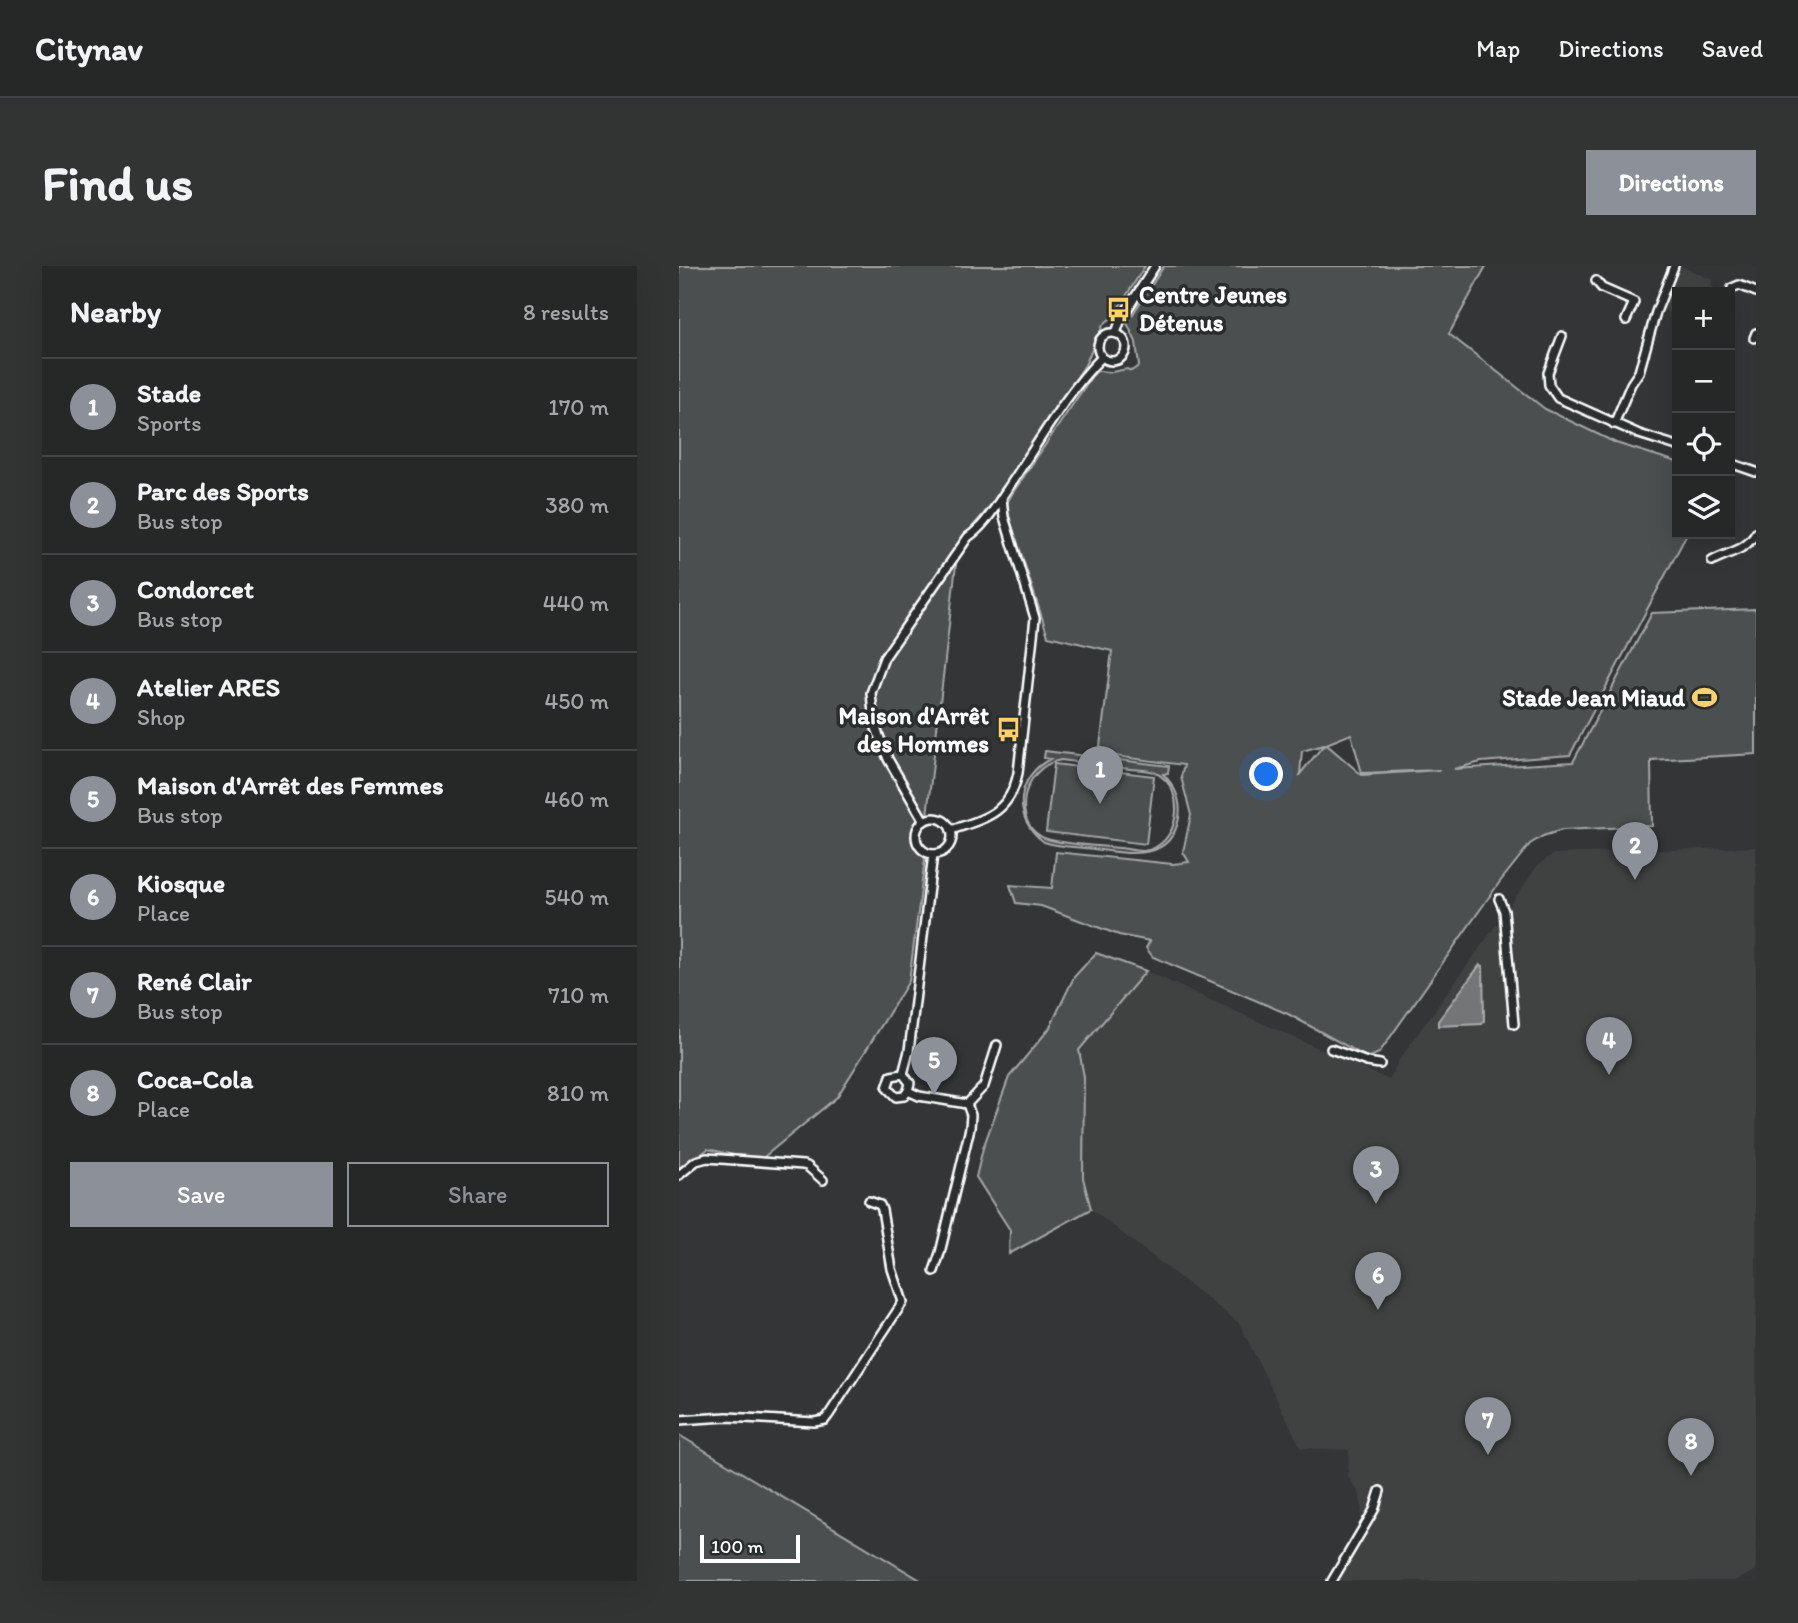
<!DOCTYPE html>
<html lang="en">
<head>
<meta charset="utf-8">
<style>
	:root { --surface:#262828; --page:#323434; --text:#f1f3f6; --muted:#a4a6a8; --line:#424445; --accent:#8c9099 }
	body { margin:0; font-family:Itim,sans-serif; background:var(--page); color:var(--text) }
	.controls { position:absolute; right:21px; top:21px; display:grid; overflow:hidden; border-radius:0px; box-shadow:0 7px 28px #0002 }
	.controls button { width:63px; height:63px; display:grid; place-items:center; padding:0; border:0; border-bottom:2px solid var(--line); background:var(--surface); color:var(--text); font:35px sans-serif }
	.scale { position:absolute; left:21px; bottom:18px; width:100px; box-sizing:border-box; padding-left:7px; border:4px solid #fff; border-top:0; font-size:19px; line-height:24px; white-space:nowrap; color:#fff; -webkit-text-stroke:5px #2a2d2e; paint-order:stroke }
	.you { position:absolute; left:588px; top:509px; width:24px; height:24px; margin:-18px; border:5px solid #fff; border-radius:50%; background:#1a73e8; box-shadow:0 0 0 10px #1a73e833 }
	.badge { display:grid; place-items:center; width:46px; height:46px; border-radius:50%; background:var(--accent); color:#fff; font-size:23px; font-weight:700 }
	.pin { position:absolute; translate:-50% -58px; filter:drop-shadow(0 2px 4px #0008) }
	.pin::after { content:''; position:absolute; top:37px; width:24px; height:21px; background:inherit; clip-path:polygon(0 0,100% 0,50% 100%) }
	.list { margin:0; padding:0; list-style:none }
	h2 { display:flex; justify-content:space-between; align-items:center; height:91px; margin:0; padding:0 28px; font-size:30px }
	h2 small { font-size:23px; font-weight:400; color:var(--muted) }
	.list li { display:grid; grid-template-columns:46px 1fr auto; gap:21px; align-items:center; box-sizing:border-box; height:98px; padding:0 28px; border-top:2px solid var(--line) }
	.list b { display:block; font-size:26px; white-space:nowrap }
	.list p { margin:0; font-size:23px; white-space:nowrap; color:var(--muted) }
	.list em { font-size:23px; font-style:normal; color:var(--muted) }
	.actions { display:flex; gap:14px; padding:21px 28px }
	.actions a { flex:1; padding:16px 0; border:2px solid var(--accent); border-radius:0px; text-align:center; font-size:24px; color:var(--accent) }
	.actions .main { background:var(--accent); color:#fff }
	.icon { flex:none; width:38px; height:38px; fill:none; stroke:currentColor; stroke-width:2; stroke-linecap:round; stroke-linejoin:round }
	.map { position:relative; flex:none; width:1077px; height:1315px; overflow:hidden; border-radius:0px }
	header { display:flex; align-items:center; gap:42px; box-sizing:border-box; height:98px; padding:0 35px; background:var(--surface); border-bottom:2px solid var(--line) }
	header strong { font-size:33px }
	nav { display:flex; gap:38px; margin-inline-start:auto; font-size:24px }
	.intro { display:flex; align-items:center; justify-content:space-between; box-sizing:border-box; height:168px; padding:0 42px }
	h1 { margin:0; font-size:49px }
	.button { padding:18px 32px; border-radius:0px; background:var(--accent); color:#fff; font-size:24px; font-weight:700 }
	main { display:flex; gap:42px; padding:0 42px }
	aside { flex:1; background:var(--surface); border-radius:0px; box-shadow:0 7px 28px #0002 }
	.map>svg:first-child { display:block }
	.built { fill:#404243 }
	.green { fill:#4c4f50; stroke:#a6a7a8; stroke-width:2; fill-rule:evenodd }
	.water { fill:#737576; stroke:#abacad; stroke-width:2 }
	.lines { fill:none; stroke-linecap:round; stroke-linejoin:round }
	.street-casing { stroke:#fff; stroke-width:12 }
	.street { stroke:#2a2d2e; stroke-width:7 }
	.labels { text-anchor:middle; stroke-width:7; stroke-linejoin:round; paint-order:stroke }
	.poi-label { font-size:24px; font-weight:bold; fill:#fff; stroke:#2a2d2e; text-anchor:end }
</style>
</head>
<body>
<header>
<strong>Citynav</strong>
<nav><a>Map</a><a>Directions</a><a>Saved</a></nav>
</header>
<div class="intro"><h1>Find us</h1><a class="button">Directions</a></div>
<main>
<aside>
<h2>Nearby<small>8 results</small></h2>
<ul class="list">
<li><span class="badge">1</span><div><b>Stade</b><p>Sports</p></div><em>170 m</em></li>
<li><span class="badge">2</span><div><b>Parc des Sports</b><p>Bus stop</p></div><em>380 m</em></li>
<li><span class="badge">3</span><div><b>Condorcet</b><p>Bus stop</p></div><em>440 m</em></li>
<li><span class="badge">4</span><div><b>Atelier ARES</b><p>Shop</p></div><em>450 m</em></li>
<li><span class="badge">5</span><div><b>Maison d'Arrêt des Femmes</b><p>Bus stop</p></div><em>460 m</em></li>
<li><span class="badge">6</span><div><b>Kiosque</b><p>Place</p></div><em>540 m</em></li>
<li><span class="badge">7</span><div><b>René Clair</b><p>Bus stop</p></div><em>710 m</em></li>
<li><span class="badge">8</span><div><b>Coca-Cola</b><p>Place</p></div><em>810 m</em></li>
</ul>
<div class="actions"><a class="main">Save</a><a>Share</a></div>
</aside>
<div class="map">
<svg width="1077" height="1315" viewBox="0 0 1077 1315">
	<rect width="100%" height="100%" fill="#333536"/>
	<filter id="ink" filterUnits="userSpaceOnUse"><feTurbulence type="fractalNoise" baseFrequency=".0143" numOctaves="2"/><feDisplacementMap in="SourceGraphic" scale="14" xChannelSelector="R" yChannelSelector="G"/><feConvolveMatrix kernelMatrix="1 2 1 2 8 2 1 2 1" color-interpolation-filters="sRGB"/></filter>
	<g filter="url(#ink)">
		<!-- built -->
		<g class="built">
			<path d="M 997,1 L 1002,3 L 1004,1 L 1034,14 L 1031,20 L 1039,24 L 1038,26 L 998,26 L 998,50 L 980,42 Z"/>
			<path d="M 1077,581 L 1077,1304 L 1056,1315 L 647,1315 L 682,1255 L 683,1241 L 680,1227 L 669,1210 L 670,1184 L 622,1182 L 560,1057 L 412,943 L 404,912 L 405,811 L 400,784 L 459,708 L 467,705 L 710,814 L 720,794 L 818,658 L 859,599 L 874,588 Z"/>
		</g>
		<!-- green -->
		<g class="green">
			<path d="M 0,0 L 466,0 L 435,49 L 424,59 L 406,99 L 349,187 L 323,226 L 277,280 L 278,290 L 248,549 L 236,560 L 234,576 L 246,593 L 230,715 L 158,831 L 80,895 L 29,883 L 0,905 Z"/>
			<path d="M 485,0 L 807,0 L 770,68 L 866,143 L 937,177 L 998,196 L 998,268 L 1008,268 L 891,489 L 802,496 L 775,503 L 894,496 L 973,347 L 1077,343 L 1077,488 L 972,494 L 973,560 L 883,564 L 864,570 L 851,578 L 820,617 L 700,787 L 689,792 L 609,748 L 474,691 L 467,682 L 471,675 L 440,669 L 362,640 L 337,637 L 331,619 L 373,622 L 377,586 L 494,598 L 510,596 L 504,586 L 512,549 L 502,511 L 505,499 L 420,488 L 433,385 L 369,370 L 328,244 L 328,237 L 333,228 L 413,110 L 418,105 L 433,106 L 448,103 L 452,105 L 460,100 L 457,76 L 448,57 ZM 672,468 L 683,507 L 761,504 L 683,509 L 648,479 L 643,481 L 621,508 L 623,485 L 645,479 Z"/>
			<path d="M 366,485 L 490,500 L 489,507 L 484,508 C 496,520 503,534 500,552 C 491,598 447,587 414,583 C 398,581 380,581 365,576 C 333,553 336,511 371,493 L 365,492 ZM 382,494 C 405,497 428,500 451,503 C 459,504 470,503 477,507 C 509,523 501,581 464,585 C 459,585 453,584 448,583 C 426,580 388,579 368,573 C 332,562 340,501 382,494 Z"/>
			<path d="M 375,498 L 475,510 L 467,578 L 367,566 Z"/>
			<path d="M 417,687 L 467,705 L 400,784 L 405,811 L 404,912 L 412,943 L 330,988 L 331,964 L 297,911 L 304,882 L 330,811 L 370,763 L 395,711 Z"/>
			<path d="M 0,1169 L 243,1315 L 0,1315 Z"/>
		</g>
		<!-- water -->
		<path class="water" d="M 801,699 L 804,700 L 805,755 L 803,758 L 759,760 L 759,755 Z"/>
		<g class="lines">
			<defs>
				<g id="street">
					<path d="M 917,15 L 923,22 L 955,36 L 947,54"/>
					<path d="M 1053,22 L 1060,19 L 1077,26"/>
					<circle cx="433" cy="81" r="14"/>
					<path d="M 437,67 L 442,53 L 476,0"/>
					<path d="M 883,70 L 869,107 L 870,119 L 879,132 L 960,168 L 998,180"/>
					<path d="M 1075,72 L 1077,67"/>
					<path d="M 935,158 L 952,118 L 960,106 L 977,46 L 995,0"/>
					<path d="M 1051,197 L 1077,206"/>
					<path d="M 1033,295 C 1050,285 1066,286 1077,267"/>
					<circle cx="255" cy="570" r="18"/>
					<path d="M 245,555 L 209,493 L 195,457 L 192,427 L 205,392 L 289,271 C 306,260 316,241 327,225 C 358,180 384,130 423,91"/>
					<path d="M 272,564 C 307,552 331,547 339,507 L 356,352 L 325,251 L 323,232"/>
					<path d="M 820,633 L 825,645 L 835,758"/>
					<path d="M 652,783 L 688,796 L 701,798"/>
					<path d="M 224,808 L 230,785 L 254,588"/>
					<path d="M 224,808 L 212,810 L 208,822 L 217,831 L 225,830 L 229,825"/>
					<path d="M 224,808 L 231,817 L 229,825"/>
					<path d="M 229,825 L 240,830 L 288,838"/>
					<path d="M 288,838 L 305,820 L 318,779"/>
					<path d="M 0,909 L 17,895 L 28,892 L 124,899 L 128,900 L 144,914"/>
					<path d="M 255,1005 L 261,987 L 291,862 L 292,849 L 288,838"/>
					<path d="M 0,1154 L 48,1151 L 135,1156 L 146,1154 L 149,1150 L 224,1036 L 213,1003 L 203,944 L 201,939 L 190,935"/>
					<path d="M 653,1315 L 695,1244 L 701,1225"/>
				</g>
			</defs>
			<!-- street casing -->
			<use href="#street" class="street-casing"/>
			<!-- street -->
			<use href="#street" class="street"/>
		</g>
	</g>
	<!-- icons -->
	<defs>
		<symbol id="bus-bare" viewBox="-9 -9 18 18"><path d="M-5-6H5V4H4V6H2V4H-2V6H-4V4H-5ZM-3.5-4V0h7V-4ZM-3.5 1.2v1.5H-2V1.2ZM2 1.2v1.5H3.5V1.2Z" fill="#ffd166" stroke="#2a2d2e" stroke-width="2.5" paint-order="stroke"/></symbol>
		<symbol id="stadium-bare" viewBox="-9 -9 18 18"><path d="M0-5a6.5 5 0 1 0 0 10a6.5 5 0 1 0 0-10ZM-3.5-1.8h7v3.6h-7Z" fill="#ffd166" stroke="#2a2d2e" stroke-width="2.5" paint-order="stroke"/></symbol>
	</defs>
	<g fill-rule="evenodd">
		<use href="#bus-bare" x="422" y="26" width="35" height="35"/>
		<use href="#stadium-bare" x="1008" y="414" width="35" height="35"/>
		<use href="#bus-bare" x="312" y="446" width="35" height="35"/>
	</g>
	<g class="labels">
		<!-- poi labels -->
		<g class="poi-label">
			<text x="460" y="37" text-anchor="start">Centre Jeunes<tspan x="460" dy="28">Détenus</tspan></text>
			<text x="1006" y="440">Stade Jean Miaud</text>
			<text x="310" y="458">Maison d'Arrêt<tspan x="310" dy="28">des Hommes</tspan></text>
		</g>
	</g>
</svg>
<div class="controls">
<button>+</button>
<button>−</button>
<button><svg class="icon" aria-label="locate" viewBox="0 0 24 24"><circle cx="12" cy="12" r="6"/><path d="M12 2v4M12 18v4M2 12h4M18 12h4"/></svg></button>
<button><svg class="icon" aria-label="layers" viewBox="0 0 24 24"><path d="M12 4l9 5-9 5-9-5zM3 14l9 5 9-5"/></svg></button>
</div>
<div class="scale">100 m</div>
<div class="you"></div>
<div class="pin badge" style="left:421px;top:538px">1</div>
<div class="pin badge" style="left:956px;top:614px">2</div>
<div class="pin badge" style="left:697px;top:938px">3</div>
<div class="pin badge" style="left:930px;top:809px">4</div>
<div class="pin badge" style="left:255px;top:829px">5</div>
<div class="pin badge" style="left:699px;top:1044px">6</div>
<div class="pin badge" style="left:809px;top:1189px">7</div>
<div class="pin badge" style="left:1012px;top:1210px">8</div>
</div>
</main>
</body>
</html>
